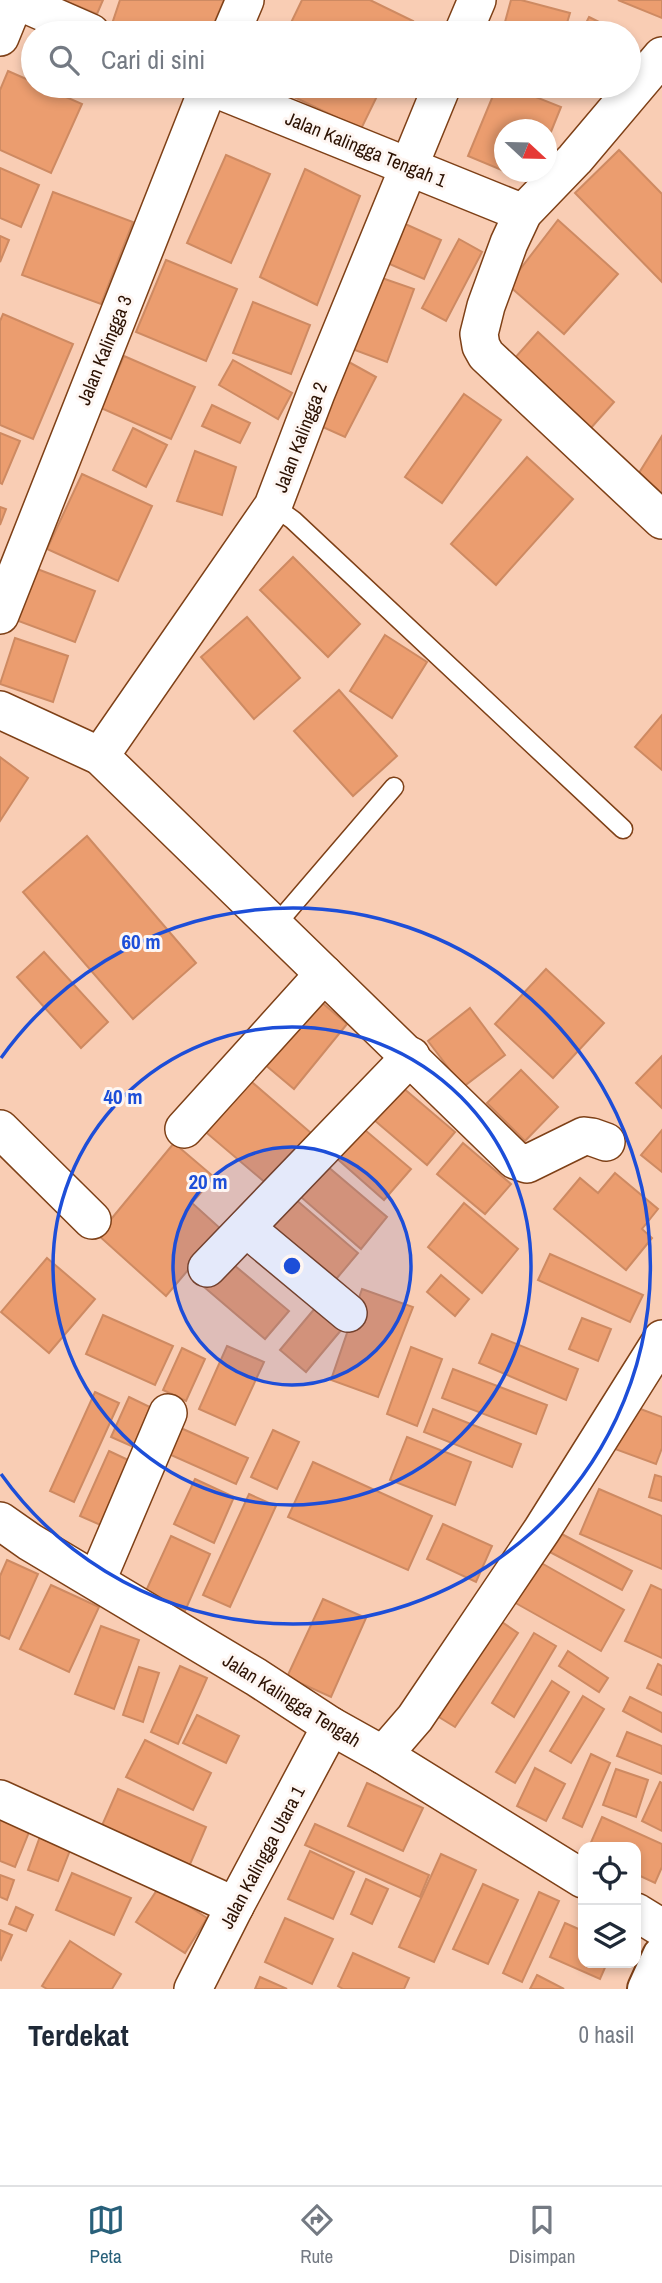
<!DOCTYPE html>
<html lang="id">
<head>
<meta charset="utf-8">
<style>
	:root { --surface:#fff; --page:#f6f6f7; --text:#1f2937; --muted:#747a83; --line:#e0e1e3; --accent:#28607a }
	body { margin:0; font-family:"Archivo Narrow",sans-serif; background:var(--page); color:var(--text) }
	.controls { position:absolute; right:21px; bottom:21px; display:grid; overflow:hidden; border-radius:14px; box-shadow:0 4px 10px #0003 }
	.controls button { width:63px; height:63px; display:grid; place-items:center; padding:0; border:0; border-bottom:2px solid var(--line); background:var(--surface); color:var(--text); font:35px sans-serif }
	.compass { position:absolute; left:494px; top:119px; width:63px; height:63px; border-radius:50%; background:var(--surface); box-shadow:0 4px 10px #0003; rotate:112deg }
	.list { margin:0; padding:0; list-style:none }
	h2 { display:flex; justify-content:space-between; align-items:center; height:91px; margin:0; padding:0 28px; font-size:30px }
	h2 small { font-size:23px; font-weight:400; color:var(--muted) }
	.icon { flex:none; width:38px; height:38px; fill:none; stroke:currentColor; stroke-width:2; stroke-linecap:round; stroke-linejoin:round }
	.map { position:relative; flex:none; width:662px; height:1989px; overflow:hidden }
	.search { position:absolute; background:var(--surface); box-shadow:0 4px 10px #0003; left:21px; right:21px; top:21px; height:77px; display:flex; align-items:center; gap:18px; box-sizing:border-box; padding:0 24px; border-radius:38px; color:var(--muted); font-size:26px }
	.sheet { height:196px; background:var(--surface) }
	nav { display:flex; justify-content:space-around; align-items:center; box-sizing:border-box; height:98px; border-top:2px solid var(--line); background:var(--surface); font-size:19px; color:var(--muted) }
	nav a { display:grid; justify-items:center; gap:4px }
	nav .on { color:var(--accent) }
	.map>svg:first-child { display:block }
	.building { fill:#eb9d6f; stroke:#ce8a62; stroke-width:2 }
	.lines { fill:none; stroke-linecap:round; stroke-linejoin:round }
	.service-casing { stroke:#7e4017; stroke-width:21 }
	.minor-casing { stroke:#7e4017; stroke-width:40 }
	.tertiary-casing { stroke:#7e4017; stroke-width:42 }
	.service { stroke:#fff; stroke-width:18 }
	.minor { stroke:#fff; stroke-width:37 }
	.tertiary { stroke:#fff; stroke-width:38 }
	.ring { fill:none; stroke:#1d4ed8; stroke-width:3.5 }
	.labels { text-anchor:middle; stroke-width:6; stroke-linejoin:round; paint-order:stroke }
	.street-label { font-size:19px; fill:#2c1203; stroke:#fef6f2 }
	.centre { fill:#1d4ed8; stroke:#fef6f2; stroke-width:3.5 }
	.ring-label { font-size:21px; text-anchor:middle; font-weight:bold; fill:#1d4ed8; stroke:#fef6f2; stroke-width:6; stroke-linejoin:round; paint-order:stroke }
</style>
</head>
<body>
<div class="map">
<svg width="662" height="1989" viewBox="0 0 662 1989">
	<rect width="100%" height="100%" fill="#f9cdb4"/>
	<!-- building -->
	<g class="building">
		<path d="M 63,0 L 103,0 L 97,14 Z"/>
		<path d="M 120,0 L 224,0 L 210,33 L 138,33 L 112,24 Z"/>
		<path d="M 302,0 L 370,0 L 413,21 L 407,33 L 286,33 Z"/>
		<path d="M 511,0 L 521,0 L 570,13 L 564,33 L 502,33 Z"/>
		<path d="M 618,0 L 662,0 L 662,18 Z"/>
		<path d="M 589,17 L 621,33 L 581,33 Z"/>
		<path d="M 8,71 L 33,82 L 33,86 L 41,86 L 82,104 L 51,173 L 0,150 L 0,90 Z"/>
		<path d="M 271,86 L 382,86 L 361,129 Z"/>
		<path d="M 497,86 L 508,86 L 561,107 L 546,144 L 546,130 L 504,130 L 504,171 L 468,156 Z"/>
		<path d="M 584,86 L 609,86 L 604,95 Z"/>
		<path d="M 619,150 L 662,194 L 662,282 L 575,193 Z"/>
		<path d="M 226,155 L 270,174 L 231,263 L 187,243 Z"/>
		<path d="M 0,168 L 39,185 L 21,227 L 0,218 Z"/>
		<path d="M 305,169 L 360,196 L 317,305 L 260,277 Z"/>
		<path d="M 506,172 L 535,172 L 531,182 Z"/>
		<path d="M 53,192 L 133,222 L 101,304 L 22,275 Z"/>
		<path d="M 558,220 L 618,274 L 564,334 L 508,285 Z"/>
		<path d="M 403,223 L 441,240 L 424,279 L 385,262 Z"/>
		<path d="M 0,236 L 9,240 L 0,262 Z"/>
		<path d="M 459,239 L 482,252 L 446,321 L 422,308 Z"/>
		<path d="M 166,260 L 237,289 L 206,361 L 136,332 Z"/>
		<path d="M 379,277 L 414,289 L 387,362 L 352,349 Z"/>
		<path d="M 253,302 L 310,325 L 291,374 L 233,353 Z"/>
		<path d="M 3,314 L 73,344 L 33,439 L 0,425 L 0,321 Z"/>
		<path d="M 538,332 L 614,402 L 582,438 L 506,368 Z"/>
		<path d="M 124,356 L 195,387 L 171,439 L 101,408 Z"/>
		<path d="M 233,360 L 292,393 L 278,419 L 219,385 Z"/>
		<path d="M 347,361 L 376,377 L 345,437 L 316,424 Z"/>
		<path d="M 464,394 L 501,420 L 442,503 L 405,477 Z"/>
		<path d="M 212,405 L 250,423 L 240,443 L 202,426 Z"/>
		<path d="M 133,428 L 167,445 L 146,487 L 113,470 Z"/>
		<path d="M 0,433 L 20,441 L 2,484 L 0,483 Z"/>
		<path d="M 662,436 L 662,499 L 634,481 Z"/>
		<path d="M 195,451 L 236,467 L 222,515 L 177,501 Z"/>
		<path d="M 527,457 L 573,499 L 496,585 L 451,544 Z"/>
		<path d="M 82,474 L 152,506 L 118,581 L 47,549 Z"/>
		<path d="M 0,507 L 6,509 L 0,525 Z"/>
		<path d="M 293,557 L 360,624 L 328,657 L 260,590 Z"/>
		<path d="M 32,567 L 95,591 L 75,642 L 13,619 Z"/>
		<path d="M 247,617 L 300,678 L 254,719 L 201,657 Z"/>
		<path d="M 385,635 L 427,662 L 392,718 L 350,691 Z"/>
		<path d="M 15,638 L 68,656 L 53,702 L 0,684 Z"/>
		<path d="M 339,690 L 397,756 L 353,796 L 294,731 Z"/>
		<path d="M 662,715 L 662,770 L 635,747 Z"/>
		<path d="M 0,757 L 28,778 L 0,821 Z"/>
		<path d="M 87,836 L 196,963 L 133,1019 L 23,892 Z"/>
		<path d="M 44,952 L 108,1022 L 81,1048 L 17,977 Z"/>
		<path d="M 546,969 L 604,1023 L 553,1078 L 495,1024 Z"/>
		<path d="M 312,994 L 347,1024 L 294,1089 L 257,1058 Z"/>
		<path d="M 470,1008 L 505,1055 L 463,1087 L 428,1041 Z"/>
		<path d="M 662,1056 L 662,1108 L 636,1083 Z"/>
		<path d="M 521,1070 L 558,1107 L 525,1141 L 487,1103 Z"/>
		<path d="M 239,1071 L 318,1139 L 274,1190 L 195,1123 Z"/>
		<path d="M 395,1081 L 455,1132 L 427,1165 L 367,1114 Z"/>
		<path d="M 352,1119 L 411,1169 L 384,1200 L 326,1149 Z"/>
		<path d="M 662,1130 L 662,1172 L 641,1155 Z"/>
		<path d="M 174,1143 L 214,1177 L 192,1203 L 222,1230 L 166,1296 L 98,1235 Z"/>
		<path d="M 463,1143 L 511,1184 L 485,1214 L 437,1174 Z"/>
		<path d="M 320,1160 L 387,1217 L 361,1249 L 294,1191 Z"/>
		<path d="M 615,1173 L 658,1209 L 642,1229 L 652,1238 L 626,1270 L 554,1209 L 580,1178 L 598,1193 Z"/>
		<path d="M 287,1192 L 358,1253 L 327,1290 L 256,1229 Z"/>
		<path d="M 464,1203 L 518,1249 L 482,1293 L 428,1247 Z"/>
		<path d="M 550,1254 L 643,1295 L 630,1322 L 538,1280 Z"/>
		<path d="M 47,1258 L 95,1299 L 49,1353 L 1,1312 Z"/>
		<path d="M 228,1260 L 289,1311 L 265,1339 L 204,1287 Z"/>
		<path d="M 441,1275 L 469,1299 L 455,1316 L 427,1292 Z"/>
		<path d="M 362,1289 L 413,1307 L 378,1397 L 331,1380 Z"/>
		<path d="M 316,1307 L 342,1329 L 306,1372 L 280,1350 Z"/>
		<path d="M 103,1315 L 173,1346 L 155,1385 L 86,1354 Z"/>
		<path d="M 582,1318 L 611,1329 L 598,1361 L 569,1349 Z"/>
		<path d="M 492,1334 L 578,1369 L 566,1400 L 479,1363 Z"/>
		<path d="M 227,1346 L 264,1362 L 235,1425 L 199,1409 Z"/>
		<path d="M 411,1347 L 442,1359 L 417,1426 L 387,1414 Z"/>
		<path d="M 182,1348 L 205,1359 L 186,1401 L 163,1390 Z"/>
		<path d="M 453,1369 L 547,1405 L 536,1434 L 442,1398 Z"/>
		<path d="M 95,1392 L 119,1403 L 74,1502 L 50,1491 Z"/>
		<path d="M 129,1397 L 156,1410 L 138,1449 L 111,1437 Z"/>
		<path d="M 630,1405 L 662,1417 L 662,1448 L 656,1464 L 615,1449 Z"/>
		<path d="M 433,1409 L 521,1444 L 512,1467 L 424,1432 Z"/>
		<path d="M 174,1425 L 248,1458 L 236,1484 L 162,1451 Z"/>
		<path d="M 273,1430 L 299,1442 L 277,1489 L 251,1477 Z"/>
		<path d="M 407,1437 L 471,1462 L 455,1505 L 390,1480 Z"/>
		<path d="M 109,1451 L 141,1466 L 112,1530 L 80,1516 Z"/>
		<path d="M 313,1462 L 432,1516 L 408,1570 L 288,1517 Z"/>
		<path d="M 655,1475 L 662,1477 L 662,1501 L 649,1497 Z"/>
		<path d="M 195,1479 L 234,1497 L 214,1543 L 174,1524 Z"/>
		<path d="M 599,1489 L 662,1516 L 662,1569 L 580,1534 Z"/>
		<path d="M 249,1494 L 276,1506 L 230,1607 L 203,1595 Z"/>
		<path d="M 443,1524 L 492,1546 L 476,1582 L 427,1559 Z"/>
		<path d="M 556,1531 L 632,1571 L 622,1590 L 546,1550 Z"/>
		<path d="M 171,1536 L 210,1554 L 185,1611 L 145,1593 Z"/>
		<path d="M 7,1560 L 38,1574 L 9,1639 L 0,1635 L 0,1576 Z"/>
		<path d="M 536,1560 L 624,1610 L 601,1651 L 512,1601 Z"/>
		<path d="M 51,1585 L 99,1607 L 69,1672 L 20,1649 Z"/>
		<path d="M 651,1585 L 662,1590 L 662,1658 L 625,1641 Z"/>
		<path d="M 323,1599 L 366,1618 L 331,1697 L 287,1677 Z"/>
		<path d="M 490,1614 L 518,1633 L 455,1727 L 426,1709 Z"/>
		<path d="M 101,1626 L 139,1640 L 114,1709 L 75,1694 Z"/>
		<path d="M 534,1633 L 556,1646 L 514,1717 L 492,1703 Z"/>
		<path d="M 568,1651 L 608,1678 L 599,1692 L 559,1666 Z"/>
		<path d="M 658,1664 L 662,1666 L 662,1695 L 647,1688 Z"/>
		<path d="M 180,1666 L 207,1678 L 178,1744 L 151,1732 Z"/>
		<path d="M 139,1667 L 159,1673 L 143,1722 L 123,1715 Z"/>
		<path d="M 552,1681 L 569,1692 L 515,1783 L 496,1772 Z"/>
		<path d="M 583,1696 L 604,1709 L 571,1763 L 550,1751 Z"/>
		<path d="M 630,1697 L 662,1713 L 662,1732 L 623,1711 Z"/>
		<path d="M 197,1715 L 239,1736 L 226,1763 L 183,1743 Z"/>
		<path d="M 627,1732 L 662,1746 L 662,1774 L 617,1756 Z"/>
		<path d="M 145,1740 L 211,1773 L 193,1810 L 126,1777 Z"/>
		<path d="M 591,1754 L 610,1763 L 582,1827 L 563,1818 Z"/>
		<path d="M 535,1768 L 565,1784 L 546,1821 L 517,1806 Z"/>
		<path d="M 616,1769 L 648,1780 L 636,1817 L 603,1805 Z"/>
		<path d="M 660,1782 L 662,1783 L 662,1831 L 642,1821 Z"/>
		<path d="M 367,1783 L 423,1808 L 403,1851 L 348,1826 Z"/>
		<path d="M 118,1789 L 206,1827 L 188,1869 L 100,1830 Z"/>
		<path d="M 0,1809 L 33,1822 L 15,1867 L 0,1861 Z"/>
		<path d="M 602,1817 L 662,1844 L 662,1867 L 655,1883 L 636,1874 L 636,1847 L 589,1847 Z"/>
		<path d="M 315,1824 L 429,1875 L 420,1897 L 305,1845 Z"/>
		<path d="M 43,1828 L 74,1840 L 58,1881 L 28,1870 Z"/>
		<path d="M 310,1851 L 354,1872 L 333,1919 L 288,1899 Z"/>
		<path d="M 441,1854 L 476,1870 L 434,1962 L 399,1947 Z"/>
		<path d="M 72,1873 L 131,1898 L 114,1935 L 56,1910 Z"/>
		<path d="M 0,1875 L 14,1880 L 7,1900 L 0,1897 Z"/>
		<path d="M 366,1879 L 388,1889 L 372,1924 L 351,1914 Z"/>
		<path d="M 483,1884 L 518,1900 L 488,1964 L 453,1949 Z"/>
		<path d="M 159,1887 L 207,1918 L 185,1953 L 136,1922 Z"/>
		<path d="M 539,1892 L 559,1901 L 522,1982 L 503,1973 Z"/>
		<path d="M 16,1907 L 33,1915 L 26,1931 L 9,1924 Z"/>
		<path d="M 285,1918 L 333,1939 L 312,1984 L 265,1962 Z"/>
		<path d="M 565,1923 L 583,1931 L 583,1963 L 607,1963 L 600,1979 L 550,1957 Z"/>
		<path d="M 0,1930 L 12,1935 L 1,1960 L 0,1959 Z"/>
		<path d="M 70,1941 L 121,1974 L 112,1989 L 47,1989 L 42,1986 Z"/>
		<path d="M 353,1953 L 409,1978 L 404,1989 L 343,1989 L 338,1986 Z"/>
		<path d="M 537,1975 L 564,1989 L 530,1989 Z"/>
		<path d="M 260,1977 L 287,1989 L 255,1989 Z"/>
	</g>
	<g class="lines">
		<defs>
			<g id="service">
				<path d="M 273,506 L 293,520 L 623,829"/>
				<path d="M 274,927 L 394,787"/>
			</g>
			<g id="minor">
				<path d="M 16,0 L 91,33"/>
				<path d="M 231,33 L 245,0"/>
				<path d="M 463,33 L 477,0"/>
				<path d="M 0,37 L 15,0"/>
				<path d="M 662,56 L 575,159 L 523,213 L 509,243 L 486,306 L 479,334 L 481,346 L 486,355 L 662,520"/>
				<path d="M 209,86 L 523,213"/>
				<path d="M 0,615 L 209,86"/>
				<path d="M 0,710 L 100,756 L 515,1160 L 527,1164 L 584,1136 L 592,1137 L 606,1142"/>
				<path d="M 100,756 L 273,506 L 316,393 L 442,86"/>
				<path d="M 0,1129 L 92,1220"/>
				<path d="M 184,1129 L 324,974"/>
				<path d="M 246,1228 L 348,1313"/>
				<path d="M 207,1268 L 411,1056"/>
				<path d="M 0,1521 L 30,1542 L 256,1677 L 331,1726 L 383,1755 L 583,1879"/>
				<path d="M 97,1580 L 168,1413"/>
				<path d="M 383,1755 L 415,1718 L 542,1530 L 662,1339"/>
				<path d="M 0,1799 L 235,1906"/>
				<path d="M 636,1912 L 662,1928"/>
				<path d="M 193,1989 L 235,1906 L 331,1726"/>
			</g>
			<path id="tertiary" d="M 647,1989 L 662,1956"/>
		</defs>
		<!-- service casing -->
		<use href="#service" class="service-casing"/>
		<!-- minor casing -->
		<use href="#minor" class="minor-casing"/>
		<!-- tertiary casing -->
		<use href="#tertiary" class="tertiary-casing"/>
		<!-- service -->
		<use href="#service" class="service"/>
		<!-- minor -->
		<use href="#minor" class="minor"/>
		<!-- tertiary -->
		<use href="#tertiary" class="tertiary"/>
	</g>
	<!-- distance rings -->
	<circle cx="292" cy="1266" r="119" fill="#1d4ed8" fill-opacity=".12"/>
	<g class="ring">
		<circle cx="292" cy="1266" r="119"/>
		<circle cx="292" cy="1266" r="239"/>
		<path d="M1 1058A358 358 0 1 1 1 1474"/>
	</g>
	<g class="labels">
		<!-- street labels -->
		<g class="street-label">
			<text transform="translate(366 149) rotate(22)" y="7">Jalan Kalingga Tengah 1</text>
			<text transform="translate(104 350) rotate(-68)" y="7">Jalan Kalingga 3</text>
			<text transform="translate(300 437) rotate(-69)" y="7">Jalan Kalingga 2</text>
			<text transform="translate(292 1700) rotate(32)" y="7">Jalan Kalingga Tengah</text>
			<text transform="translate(262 1857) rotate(-62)" y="7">Jalan Kalingga Utara 1</text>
		</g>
	</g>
	<circle cx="292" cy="1266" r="10" class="centre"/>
	<g class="ring-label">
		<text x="141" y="949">60 m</text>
		<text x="123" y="1104">40 m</text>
		<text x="208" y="1189">20 m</text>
	</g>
</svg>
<div class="controls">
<button><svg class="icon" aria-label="locate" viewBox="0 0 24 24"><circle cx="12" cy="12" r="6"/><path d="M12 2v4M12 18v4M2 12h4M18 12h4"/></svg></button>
<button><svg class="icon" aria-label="layers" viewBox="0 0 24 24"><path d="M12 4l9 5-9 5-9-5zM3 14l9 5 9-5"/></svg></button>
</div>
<svg class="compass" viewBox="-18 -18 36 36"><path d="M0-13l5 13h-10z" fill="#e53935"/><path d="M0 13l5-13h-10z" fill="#747a83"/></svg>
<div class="search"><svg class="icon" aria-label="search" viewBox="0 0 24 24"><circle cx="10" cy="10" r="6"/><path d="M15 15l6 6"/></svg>Cari di sini</div>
</div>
<section class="sheet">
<h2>Terdekat<small>0 hasil</small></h2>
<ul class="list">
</ul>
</section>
<nav>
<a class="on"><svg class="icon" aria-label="map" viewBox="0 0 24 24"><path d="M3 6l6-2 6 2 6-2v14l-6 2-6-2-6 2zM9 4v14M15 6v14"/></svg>Peta</a>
<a><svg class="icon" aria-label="directions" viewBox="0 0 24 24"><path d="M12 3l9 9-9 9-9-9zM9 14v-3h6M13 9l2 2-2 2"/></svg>Rute</a>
<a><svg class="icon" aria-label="saved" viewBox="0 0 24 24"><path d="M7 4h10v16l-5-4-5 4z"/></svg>Disimpan</a>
</nav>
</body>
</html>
